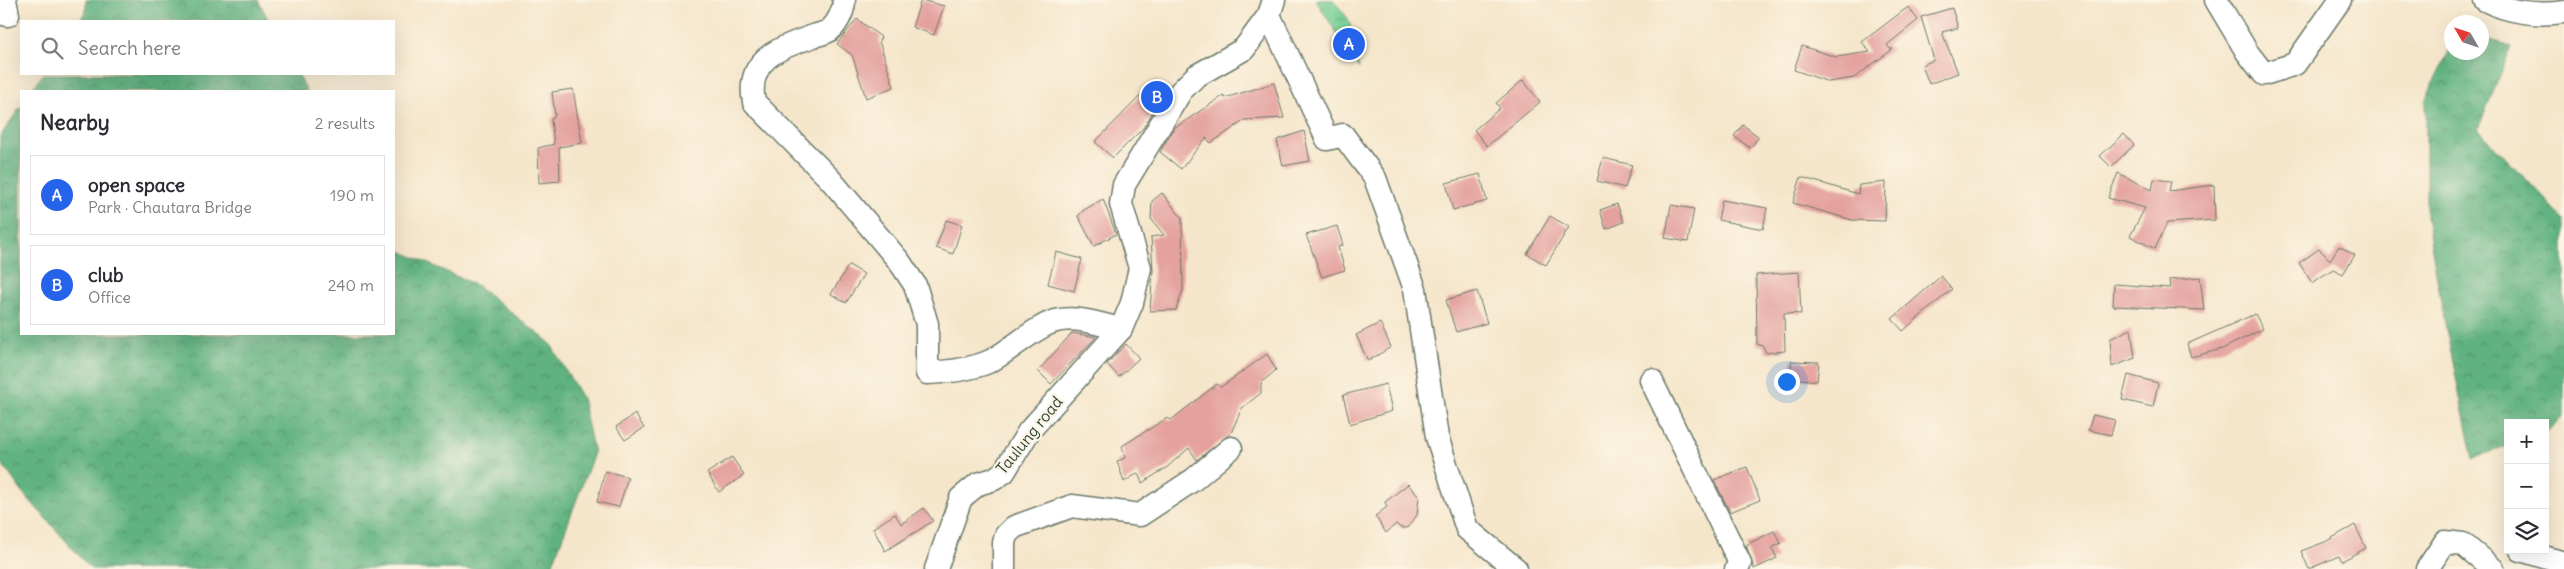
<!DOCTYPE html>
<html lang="en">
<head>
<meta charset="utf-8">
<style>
	:root { --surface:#fff; --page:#f2f2f3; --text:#2b2b33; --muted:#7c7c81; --line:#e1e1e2; --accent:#2563eb }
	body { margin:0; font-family:Delius,sans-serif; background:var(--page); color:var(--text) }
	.controls { position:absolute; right:15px; bottom:15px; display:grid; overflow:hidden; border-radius:0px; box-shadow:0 5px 20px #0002 }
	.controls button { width:45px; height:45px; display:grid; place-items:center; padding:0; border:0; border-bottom:1px solid var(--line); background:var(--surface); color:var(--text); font:25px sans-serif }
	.compass { position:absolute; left:2444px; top:15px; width:45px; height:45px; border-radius:50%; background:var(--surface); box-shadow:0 5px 20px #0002; rotate:309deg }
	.you { position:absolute; left:1786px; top:381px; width:18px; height:18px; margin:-12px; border:4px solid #fff; border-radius:50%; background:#1a73e8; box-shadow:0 0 0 8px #1a73e833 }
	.badge { display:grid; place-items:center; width:32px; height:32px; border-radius:50%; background:var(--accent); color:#fff; font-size:16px; font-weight:700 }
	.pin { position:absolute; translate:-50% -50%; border:2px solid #fff; box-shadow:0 1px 5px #0006 }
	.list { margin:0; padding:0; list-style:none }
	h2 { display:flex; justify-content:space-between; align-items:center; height:65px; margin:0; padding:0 20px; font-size:21px }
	h2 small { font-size:16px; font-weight:400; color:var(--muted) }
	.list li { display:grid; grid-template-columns:32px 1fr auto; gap:15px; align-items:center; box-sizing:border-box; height:80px; margin:0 10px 10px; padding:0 10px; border:1px solid var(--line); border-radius:0px }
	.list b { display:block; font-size:19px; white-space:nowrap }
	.list p { margin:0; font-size:16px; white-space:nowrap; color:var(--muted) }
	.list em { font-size:16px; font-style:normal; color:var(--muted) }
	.icon { flex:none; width:28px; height:28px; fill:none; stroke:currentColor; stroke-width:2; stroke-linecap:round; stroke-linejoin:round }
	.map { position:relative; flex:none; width:2564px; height:569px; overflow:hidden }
	.search { position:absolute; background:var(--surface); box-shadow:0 5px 20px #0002; left:20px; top:20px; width:375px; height:55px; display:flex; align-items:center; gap:12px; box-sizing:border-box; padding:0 18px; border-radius:0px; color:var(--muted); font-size:19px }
	.panel { position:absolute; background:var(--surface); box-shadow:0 5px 20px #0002; left:20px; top:90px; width:375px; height:245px; border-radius:0px }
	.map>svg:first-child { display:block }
	.forest { fill:url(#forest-crowns); stroke:#40785a }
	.park { fill:url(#park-tufts); stroke:#4a8666 }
	.building { fill:#e4a19e }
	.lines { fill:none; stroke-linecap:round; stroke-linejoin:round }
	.minor-casing { stroke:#6a7869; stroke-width:25 }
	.minor { stroke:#fff; stroke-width:22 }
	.labels { text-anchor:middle; stroke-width:4.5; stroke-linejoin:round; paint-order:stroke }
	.street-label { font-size:16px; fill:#1f3d34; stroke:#fcf5e5 }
</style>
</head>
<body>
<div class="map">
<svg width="2564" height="569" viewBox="0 0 2564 569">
	<defs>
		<pattern id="forest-crowns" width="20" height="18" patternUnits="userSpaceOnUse" patternTransform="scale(1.25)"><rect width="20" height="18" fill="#60b280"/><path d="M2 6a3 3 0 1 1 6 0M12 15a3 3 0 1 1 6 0" fill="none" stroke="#4f926a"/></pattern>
		<pattern id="park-tufts" width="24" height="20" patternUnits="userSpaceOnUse" patternTransform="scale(1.25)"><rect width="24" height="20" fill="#76d097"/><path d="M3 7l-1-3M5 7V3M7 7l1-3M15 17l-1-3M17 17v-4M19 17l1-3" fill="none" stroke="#60aa7c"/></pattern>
	</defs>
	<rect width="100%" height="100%" fill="#fcf5e5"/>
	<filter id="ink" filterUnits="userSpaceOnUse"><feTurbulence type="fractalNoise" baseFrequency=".02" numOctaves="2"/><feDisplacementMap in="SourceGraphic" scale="10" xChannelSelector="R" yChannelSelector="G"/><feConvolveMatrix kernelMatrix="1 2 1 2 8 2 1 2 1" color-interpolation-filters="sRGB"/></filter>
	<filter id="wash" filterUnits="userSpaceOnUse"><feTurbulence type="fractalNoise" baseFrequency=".0096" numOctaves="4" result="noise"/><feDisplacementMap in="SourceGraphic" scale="20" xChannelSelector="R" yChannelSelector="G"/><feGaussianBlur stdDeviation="1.12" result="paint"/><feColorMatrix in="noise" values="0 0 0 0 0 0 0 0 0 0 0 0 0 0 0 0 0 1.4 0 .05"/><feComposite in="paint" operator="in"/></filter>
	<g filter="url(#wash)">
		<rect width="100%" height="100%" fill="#f5e6cb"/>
		<!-- forest -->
		<g class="forest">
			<path d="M 86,0 L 258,0 L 269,21 L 79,21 L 86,11 Z"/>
			<path d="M 2482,38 L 2512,46 L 2478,129 L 2564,219 L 2564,416 L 2545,435 L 2545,423 L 2508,423 L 2508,447 L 2497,448 L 2473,460 L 2445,324 L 2426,216 L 2426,98 L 2451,47 L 2452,52 L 2482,52 Z"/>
			<path d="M 43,74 L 298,74 L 307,91 L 31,91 Z"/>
			<path d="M 21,106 L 21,334 L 394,334 L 394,248 L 478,286 L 550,343 L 582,398 L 594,453 L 551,569 L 91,569 L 23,493 L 0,461 L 0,137 Z"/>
		</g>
		<!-- park -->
		<path class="park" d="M 1316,0 L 1333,0 L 1349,20 L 1359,69 Z"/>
		<g id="blocks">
			<!-- building -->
			<g class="building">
				<path d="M 921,0 L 944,6 L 934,35 L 912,27 Z"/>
				<path d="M 1908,7 L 1918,20 L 1887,45 L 1890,49 L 1893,49 L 1854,78 L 1829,82 L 1794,70 L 1802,46 L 1836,57 L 1870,52 L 1862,42 Z"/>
				<path d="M 1952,8 L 1958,28 L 1942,32 L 1958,73 L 1929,84 L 1922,65 L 1934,60 L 1921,17 Z"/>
				<path d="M 857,19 L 881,37 L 879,41 L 894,87 L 866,98 L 852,55 L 837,44 Z"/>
				<path d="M 1523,80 L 1540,102 L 1487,146 L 1474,130 L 1500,108 L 1496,103 Z"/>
				<path d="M 1155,81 L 1165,92 L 1143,128 L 1113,158 L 1095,142 Z"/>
				<path d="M 1274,83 L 1284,118 L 1245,120 L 1211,143 L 1206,138 L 1181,169 L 1160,152 L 1173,129 L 1223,96 L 1225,98 Z"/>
				<path d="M 573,89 L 582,143 L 559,147 L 560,181 L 539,183 L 538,148 L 554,144 L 551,119 L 555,116 L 552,92 Z"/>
				<path d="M 1743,125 L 1759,137 L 1750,148 L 1734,136 Z"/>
				<path d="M 1304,131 L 1310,161 L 1283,166 L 1277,140 Z"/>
				<path d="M 2124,134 L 2134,145 L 2111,167 L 2100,156 Z"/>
				<path d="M 1603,158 L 1632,165 L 1625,188 L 1597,181 Z"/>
				<path d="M 2118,173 L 2152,190 L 2154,179 L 2171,181 L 2169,191 L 2214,185 L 2215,220 L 2167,223 L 2155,249 L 2130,236 L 2145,208 L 2108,198 Z"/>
				<path d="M 1480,174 L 1487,201 L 1453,210 L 1446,183 Z"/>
				<path d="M 1801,177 L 1858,194 L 1859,185 L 1886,182 L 1885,221 L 1852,220 L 1793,203 Z"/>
				<path d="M 1162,193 L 1182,218 L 1183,290 L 1176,310 L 1150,311 L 1153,270 L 1151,237 L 1164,235 L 1151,219 L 1152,201 Z"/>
				<path d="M 1103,199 L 1116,234 L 1094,246 L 1078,216 L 1084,210 Z"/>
				<path d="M 1722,200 L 1767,208 L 1763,229 L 1718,220 Z"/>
				<path d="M 1617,204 L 1624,222 L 1606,229 L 1600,210 Z"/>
				<path d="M 1671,205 L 1694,209 L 1688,242 L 1665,238 Z"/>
				<path d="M 1550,216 L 1569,227 L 1546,265 L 1527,254 Z"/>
				<path d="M 946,220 L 962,225 L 953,254 L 936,248 Z"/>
				<path d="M 1337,226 L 1343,245 L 1338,247 L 1345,270 L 1322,277 L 1306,235 Z"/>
				<path d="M 2339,246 L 2355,255 L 2343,274 L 2333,269 L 2312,283 L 2299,263 L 2319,249 L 2330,260 Z"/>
				<path d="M 1056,252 L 1082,259 L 1074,291 L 1048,284 Z"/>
				<path d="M 849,265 L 864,274 L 846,303 L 831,294 Z"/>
				<path d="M 1799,272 L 1801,314 L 1784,313 L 1785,351 L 1766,353 L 1763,346 L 1757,344 L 1756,275 Z"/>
				<path d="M 1941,276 L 1952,289 L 1903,331 L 1892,319 Z"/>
				<path d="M 2200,277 L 2204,310 L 2113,306 L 2114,284 L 2170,288 L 2169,280 Z"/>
				<path d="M 1477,291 L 1487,323 L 1456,332 L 1446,300 Z"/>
				<path d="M 2255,314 L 2263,329 L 2222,349 L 2191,357 L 2187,344 Z"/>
				<path d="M 1380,323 L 1391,347 L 1368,361 L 1356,335 Z"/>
				<path d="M 2131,329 L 2135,358 L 2112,367 L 2110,339 Z"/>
				<path d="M 1072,333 L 1096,337 L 1051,384 L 1038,371 Z"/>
				<path d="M 1126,344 L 1139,358 L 1119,377 L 1107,364 Z"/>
				<path d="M 1267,354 L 1276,370 L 1261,383 L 1261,393 L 1242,408 L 1231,433 L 1197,460 L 1189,448 L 1166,468 L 1142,483 L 1138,473 L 1124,482 L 1117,461 L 1125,458 L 1122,446 L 1167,418 L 1171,420 L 1217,384 L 1221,387 Z"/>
				<path d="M 1791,361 L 1819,362 L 1817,381 L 1792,378 Z"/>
				<path d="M 2128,375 L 2158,383 L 2153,407 L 2122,400 Z"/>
				<path d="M 1386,384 L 1392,411 L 1350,424 L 1343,395 Z"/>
				<path d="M 635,414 L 644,428 L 625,440 L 616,427 Z"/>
				<path d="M 2093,415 L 2115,420 L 2111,435 L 2088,430 Z"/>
				<path d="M 732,457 L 744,475 L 719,492 L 707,473 Z"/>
				<path d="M 1747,467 L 1760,500 L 1730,512 L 1714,480 Z"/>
				<path d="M 605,471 L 628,477 L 619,507 L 597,502 Z"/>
				<path d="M 1408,484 L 1419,497 L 1417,515 L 1407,528 L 1401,528 L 1396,524 L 1386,533 L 1375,516 L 1387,507 L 1385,502 Z"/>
				<path d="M 924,508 L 933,521 L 885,551 L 873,528 L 895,514 L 901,524 Z"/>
				<path d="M 2355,525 L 2366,548 L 2342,561 L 2339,556 L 2309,569 L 2301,551 L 2325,542 Z"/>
				<path d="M 1774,531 L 1781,543 L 1772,548 L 1777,558 L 1754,569 L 1746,545 Z"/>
			</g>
		</g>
	</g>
	<g filter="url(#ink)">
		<use href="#blocks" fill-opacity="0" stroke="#6a7869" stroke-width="1"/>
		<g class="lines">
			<defs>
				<g id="minor">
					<path d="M 844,0 C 844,10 838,23 830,30 C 824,34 814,35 808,38 C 775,49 746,62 754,102 L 830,179 L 899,261 L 915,285 L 927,324 L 927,373 C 948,372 969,370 988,362 C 1007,354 1039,322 1061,320 C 1081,317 1101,325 1121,329"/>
					<path d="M 2216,0 L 2247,52 L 2264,74 L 2295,64 L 2340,0"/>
					<path d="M 2485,0 C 2508,12 2538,16 2564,12"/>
					<path d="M 0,13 L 8,15 L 5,0"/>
					<path d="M 1269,15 L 1327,139 L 1343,135 L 1375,178 L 1415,289 L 1437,437 L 1467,529 L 1516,569"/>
					<path d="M 1651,380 L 1740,563 L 1736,569"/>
					<path d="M 2521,550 L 2564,563"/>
					<path d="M 936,569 L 961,498 L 978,484 L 994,479 L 1004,472 L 1029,431 L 1121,329 L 1132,303 L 1140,268 L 1121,204 L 1124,185 L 1181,91 L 1196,76 L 1244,49 L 1269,15 L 1274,0"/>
					<path d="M 1004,569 L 1004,543 L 1006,535 L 1014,527 L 1072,506 L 1140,515 L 1193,480 L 1231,448"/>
					<path d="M 2427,569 L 2445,542 L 2463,544 L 2493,569"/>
				</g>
			</defs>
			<!-- minor casing -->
			<use href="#minor" class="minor-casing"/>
			<!-- minor -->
			<use href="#minor" class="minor"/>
		</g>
	</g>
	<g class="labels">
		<!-- street labels -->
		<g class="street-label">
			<text transform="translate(1029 435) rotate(-51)" y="6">Taulung road</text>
		</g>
	</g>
</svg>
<div class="controls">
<button>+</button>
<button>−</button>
<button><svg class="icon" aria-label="layers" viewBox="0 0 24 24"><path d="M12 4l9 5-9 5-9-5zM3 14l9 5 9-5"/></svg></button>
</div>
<svg class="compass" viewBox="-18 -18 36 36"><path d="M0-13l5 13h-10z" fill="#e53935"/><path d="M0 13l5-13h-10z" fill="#7c7c81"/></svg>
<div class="you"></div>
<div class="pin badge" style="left:1349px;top:44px">A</div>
<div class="pin badge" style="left:1157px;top:97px">B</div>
<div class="search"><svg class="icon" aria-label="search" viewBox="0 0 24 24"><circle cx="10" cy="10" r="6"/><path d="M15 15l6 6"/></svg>Search here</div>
<section class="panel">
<h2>Nearby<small>2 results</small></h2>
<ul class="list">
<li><span class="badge">A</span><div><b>open space</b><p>Park · Chautara Bridge</p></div><em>190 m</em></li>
<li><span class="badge">B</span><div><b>club</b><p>Office</p></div><em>240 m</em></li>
</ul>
</section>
</div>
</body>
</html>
